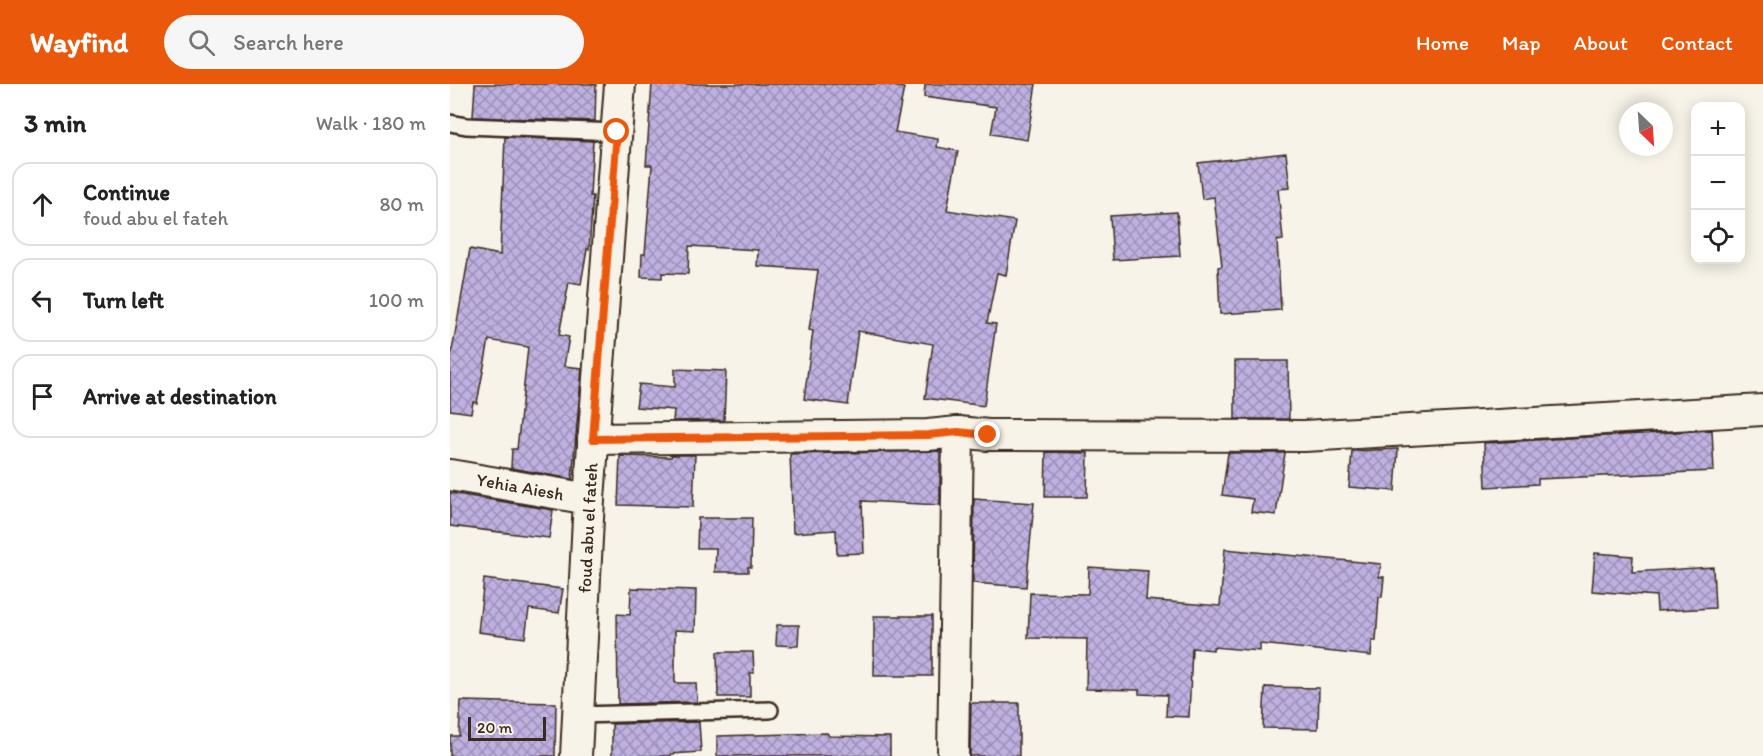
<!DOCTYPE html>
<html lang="en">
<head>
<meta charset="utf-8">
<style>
	:root { --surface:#fff; --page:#f6f6f6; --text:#222; --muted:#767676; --line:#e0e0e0; --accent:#ea580c }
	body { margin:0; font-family:Itim,sans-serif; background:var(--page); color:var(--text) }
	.controls { position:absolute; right:18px; top:18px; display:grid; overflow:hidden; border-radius:12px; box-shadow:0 3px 15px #0003 }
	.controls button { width:54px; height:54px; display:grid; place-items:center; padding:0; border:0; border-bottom:2px solid var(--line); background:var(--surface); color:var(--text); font:30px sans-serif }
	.compass { position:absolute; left:1169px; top:18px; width:54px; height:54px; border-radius:50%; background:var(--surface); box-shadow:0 3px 15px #0003; rotate:155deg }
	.scale { position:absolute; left:18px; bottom:15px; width:78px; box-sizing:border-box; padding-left:6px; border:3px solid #3b2a1e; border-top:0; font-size:16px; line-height:21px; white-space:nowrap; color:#3b2a1e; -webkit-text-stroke:4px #f7f3e8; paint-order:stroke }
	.stop { position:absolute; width:18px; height:18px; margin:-14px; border:4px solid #ea580c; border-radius:50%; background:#fff }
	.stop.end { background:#ea580c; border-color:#fff; box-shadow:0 2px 6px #0008 }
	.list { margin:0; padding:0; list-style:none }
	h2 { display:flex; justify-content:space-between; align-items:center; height:78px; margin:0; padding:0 24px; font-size:26px }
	h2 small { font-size:20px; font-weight:400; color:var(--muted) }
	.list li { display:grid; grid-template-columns:39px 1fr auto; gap:18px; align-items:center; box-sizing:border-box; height:84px; margin:0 12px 12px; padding:0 12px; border:2px solid var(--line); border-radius:18px }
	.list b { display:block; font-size:22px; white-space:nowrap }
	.list p { margin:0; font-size:20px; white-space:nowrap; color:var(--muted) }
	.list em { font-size:20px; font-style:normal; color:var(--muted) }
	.icon { flex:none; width:33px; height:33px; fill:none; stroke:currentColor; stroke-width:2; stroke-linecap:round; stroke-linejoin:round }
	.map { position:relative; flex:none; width:1313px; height:672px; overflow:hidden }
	header { display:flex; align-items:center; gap:36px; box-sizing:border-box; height:84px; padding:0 30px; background:var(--accent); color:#fff }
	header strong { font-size:28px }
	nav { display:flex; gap:33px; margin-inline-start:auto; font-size:21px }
	.search { width:420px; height:54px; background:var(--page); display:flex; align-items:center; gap:15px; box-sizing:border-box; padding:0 21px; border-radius:33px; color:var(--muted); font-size:22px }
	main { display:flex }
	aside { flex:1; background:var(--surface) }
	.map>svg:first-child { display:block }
	.building { fill:url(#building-cross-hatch); stroke:#3b2a1e; stroke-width:1.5 }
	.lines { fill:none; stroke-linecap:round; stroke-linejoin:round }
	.lane-casing { stroke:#3b2a1e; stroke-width:20 }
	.street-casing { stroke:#3b2a1e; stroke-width:34 }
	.lane { stroke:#f7f3e8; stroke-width:15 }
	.street { stroke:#f7f3e8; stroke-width:30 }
	.route { stroke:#ea580c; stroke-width:8 }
	.labels { text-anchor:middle; stroke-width:5; stroke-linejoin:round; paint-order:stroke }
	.street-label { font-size:18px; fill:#3b2a1e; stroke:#f7f3e8 }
</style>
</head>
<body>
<header>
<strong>Wayfind</strong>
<div class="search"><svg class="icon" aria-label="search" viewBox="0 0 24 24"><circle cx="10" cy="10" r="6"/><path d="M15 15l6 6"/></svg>Search here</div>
<nav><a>Home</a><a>Map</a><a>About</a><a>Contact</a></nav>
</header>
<main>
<aside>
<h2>3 min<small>Walk · 180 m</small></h2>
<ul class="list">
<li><svg class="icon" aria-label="ahead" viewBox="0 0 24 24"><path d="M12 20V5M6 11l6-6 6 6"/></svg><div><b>Continue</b><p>foud abu el fateh</p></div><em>80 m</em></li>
<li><svg class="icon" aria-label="left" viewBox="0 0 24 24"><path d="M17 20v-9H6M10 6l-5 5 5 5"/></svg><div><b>Turn left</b></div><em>100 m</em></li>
<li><svg class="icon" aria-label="arrive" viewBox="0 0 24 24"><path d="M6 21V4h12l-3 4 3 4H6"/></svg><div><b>Arrive at destination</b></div></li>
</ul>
</aside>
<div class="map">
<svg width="1313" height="672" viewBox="0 0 1313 672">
	<defs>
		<pattern id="building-cross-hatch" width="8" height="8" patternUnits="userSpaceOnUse" patternTransform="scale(1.5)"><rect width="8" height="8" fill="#beb0e0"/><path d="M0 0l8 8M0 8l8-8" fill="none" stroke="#9c8fb5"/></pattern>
	</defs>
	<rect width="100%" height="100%" fill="#f7f3e8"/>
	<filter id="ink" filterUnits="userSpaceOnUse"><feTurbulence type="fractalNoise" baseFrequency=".0167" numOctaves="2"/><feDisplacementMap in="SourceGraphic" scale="12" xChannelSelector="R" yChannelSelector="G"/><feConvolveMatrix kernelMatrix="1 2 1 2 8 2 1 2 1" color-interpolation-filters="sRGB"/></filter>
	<g filter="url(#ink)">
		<!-- building -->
		<g class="building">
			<path d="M 25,0 L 146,0 L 145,37 L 23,33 Z"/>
			<path d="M 202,0 L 432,0 L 454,4 L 445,48 L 488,55 L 487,63 L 508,67 L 497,126 L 565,137 L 556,191 L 547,189 L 537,239 L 546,240 L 534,322 L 475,314 L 483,260 L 408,247 L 398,321 L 354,315 L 363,247 L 359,246 L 368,186 L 307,182 L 308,166 L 239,162 L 238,190 L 212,189 L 212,194 L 191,193 L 192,170 L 195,170 L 202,81 L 196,81 Z"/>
			<path d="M 475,0 L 586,0 L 577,56 L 541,50 L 546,23 L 474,13 Z"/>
			<path d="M 55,53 L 143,57 L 140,112 L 143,112 L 139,165 L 137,165 L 131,200 L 119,198 L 109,251 L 119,253 L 114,282 L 132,284 L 122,395 L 61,384 L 62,365 L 67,365 L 78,263 L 39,256 L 27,319 L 23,318 L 21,329 L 0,326 L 0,278 L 20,165 L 50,171 Z"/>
			<path d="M 836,69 L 840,104 L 828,105 L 833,156 L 827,157 L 831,226 L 770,230 L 768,183 L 772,182 L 764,113 L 752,115 L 748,79 Z"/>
			<path d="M 727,128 L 730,172 L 663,176 L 660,132 Z"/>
			<path d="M 785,277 L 838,277 L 839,335 L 785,335 Z"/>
			<path d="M 225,285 L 276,287 L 274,336 L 223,337 L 224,326 L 186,323 L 189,300 L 225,303 Z"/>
			<path d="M 1262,346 L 1264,387 L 1088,395 L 1088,400 L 1036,403 L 1034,359 Z"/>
			<path d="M 948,365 L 945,407 L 899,403 L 902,367 Z"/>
			<path d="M 490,367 L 490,421 L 412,417 L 414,469 L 387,470 L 386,446 L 343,449 L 340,370 Z"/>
			<path d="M 596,368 L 638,369 L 637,413 L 595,413 Z"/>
			<path d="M 778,369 L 835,369 L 826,431 L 801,428 L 803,415 L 772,411 Z"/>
			<path d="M 222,371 L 245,371 L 243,423 L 168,421 L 170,372 L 221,373 Z"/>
			<path d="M 0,409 L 103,426 L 99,454 L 0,442 Z"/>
			<path d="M 524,415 L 584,419 L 576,503 L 523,499 Z"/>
			<path d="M 248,434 L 302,434 L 301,483 L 298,483 L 298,488 L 265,488 L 266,464 L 247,464 Z"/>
			<path d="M 775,465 L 931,480 L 929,493 L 934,493 L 932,513 L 929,513 L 926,557 L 922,557 L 921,572 L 810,560 L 810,567 L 763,563 L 763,566 L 742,564 L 739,633 L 716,632 L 717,611 L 689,610 L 689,606 L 636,605 L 637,555 L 578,554 L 580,509 L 638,510 L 639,483 L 698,487 L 696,516 L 770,522 Z"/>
			<path d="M 1145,469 L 1183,472 L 1182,488 L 1263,483 L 1265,524 L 1207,527 L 1206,512 L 1142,507 Z"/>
			<path d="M 34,495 L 113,505 L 109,529 L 79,525 L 75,554 L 28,548 Z"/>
			<path d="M 181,504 L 246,506 L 245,547 L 225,546 L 225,599 L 246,599 L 247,618 L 168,620 L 167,530 L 180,531 Z"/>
			<rect x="424" y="532" width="58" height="60"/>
			<path d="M 327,541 L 349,541 L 348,562 L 326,561 Z"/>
			<path d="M 267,568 L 303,568 L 304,589 L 300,589 L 300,613 L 268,613 Z"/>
			<path d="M 815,603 L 869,604 L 868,645 L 813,644 Z"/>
			<path d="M 11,617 L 106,619 L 105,672 L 0,672 L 0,652 L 9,652 Z"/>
			<path d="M 521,619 L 569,619 L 569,672 L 520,672 Z"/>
			<path d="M 249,638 L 251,668 L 221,670 L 221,672 L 162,672 L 162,640 Z"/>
			<path d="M 377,649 L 379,652 L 440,653 L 440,672 L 267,672 L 267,652 Z"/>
		</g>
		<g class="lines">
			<defs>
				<g id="lane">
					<path d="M 0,39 L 16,42 L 167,48"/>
					<path d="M 128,631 L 320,626"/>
				</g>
				<g id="street">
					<path d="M 143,355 L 478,351 L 508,348 L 538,351 L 854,352 L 1313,326"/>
					<path d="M 0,391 L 139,415"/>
					<path d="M 126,672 L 139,415 L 170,0"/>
					<path d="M 503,672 L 508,348"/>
				</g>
			</defs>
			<!-- lane casing -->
			<use href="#lane" class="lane-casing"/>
			<!-- street casing -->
			<use href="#street" class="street-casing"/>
			<!-- lane -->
			<use href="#lane" class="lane"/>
			<!-- street -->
			<use href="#street" class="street"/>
		</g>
	</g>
	<g class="lines" filter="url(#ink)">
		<!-- route -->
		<path class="route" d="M 167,48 L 143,355 L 478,351 L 508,348 L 538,351"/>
	</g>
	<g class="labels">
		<!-- street labels -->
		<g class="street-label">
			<text transform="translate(70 403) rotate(10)" y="6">Yehia Aiesh</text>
			<text transform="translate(138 444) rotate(-87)" y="6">foud abu el fateh</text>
		</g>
	</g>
</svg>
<div class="controls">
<button>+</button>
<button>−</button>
<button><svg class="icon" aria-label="locate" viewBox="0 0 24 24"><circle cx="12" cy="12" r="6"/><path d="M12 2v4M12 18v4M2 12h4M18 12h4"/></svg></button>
</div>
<svg class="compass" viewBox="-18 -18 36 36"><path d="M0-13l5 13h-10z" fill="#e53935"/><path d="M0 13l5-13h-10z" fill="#767676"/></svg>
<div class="scale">20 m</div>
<div class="stop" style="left:167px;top:48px"></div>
<div class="stop end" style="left:538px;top:351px"></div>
</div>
</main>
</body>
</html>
